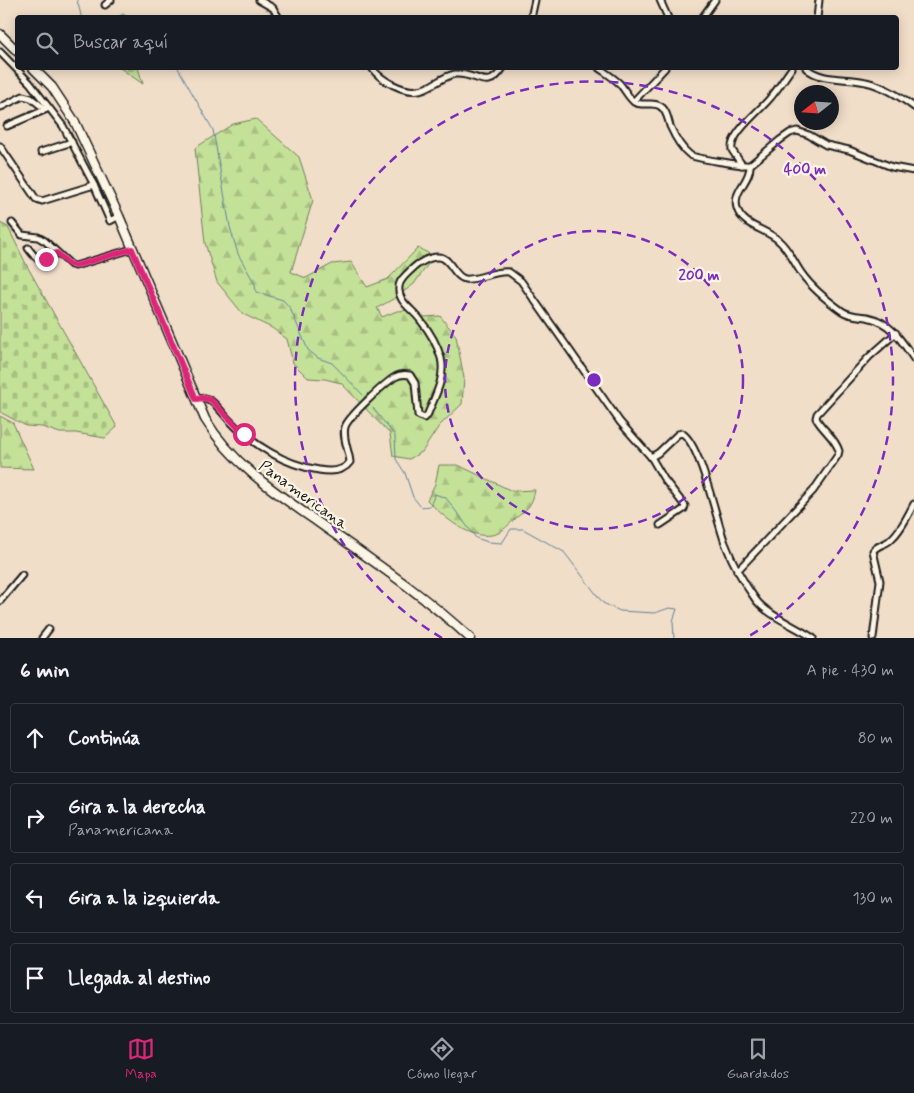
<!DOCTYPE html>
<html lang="es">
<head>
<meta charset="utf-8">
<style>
	:root { --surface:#171b24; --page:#20242c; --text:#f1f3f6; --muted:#9ea1a6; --line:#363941; --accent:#db2777 }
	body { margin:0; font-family:Mynerve,sans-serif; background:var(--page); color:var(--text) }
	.compass { position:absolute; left:794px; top:85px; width:45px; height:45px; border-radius:50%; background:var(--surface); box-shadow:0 2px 12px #0003; rotate:253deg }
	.stop { position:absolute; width:15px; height:15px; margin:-11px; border:4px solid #db2777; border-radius:50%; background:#fff }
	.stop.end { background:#db2777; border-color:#fff; box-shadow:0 1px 5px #0008 }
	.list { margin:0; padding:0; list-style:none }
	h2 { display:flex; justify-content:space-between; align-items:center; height:65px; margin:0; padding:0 20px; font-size:21px }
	h2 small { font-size:16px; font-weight:400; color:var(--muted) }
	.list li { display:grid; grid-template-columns:32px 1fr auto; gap:15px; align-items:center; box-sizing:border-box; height:70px; margin:0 10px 10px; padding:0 10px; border:1px solid var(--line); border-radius:5px }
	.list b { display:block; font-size:19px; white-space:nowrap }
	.list p { margin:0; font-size:16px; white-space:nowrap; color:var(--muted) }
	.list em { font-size:16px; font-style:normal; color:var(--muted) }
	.icon { flex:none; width:28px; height:28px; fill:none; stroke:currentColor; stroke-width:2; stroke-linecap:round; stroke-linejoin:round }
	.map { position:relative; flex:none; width:914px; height:638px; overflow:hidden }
	.search { position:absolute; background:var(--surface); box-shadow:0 2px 12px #0003; left:15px; right:15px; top:15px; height:55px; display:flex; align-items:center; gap:12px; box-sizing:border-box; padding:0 18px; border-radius:5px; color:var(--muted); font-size:19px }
	.sheet { height:385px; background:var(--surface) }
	nav { display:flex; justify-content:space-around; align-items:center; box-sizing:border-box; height:70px; border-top:1px solid var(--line); background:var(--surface); font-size:14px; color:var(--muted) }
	nav a { display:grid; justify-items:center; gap:2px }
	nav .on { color:var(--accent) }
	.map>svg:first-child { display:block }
	.forest { fill:url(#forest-firs); stroke:#707e5a }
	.cemetery { fill:url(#cemetery-stones); stroke:#707e5a }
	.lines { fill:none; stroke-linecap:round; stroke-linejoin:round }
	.stream { stroke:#5d8297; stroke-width:1 }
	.minor-casing { stroke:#1c1c1c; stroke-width:9 }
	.primary-casing { stroke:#1c1c1c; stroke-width:11 }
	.minor { stroke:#fcf5e5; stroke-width:5 }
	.primary { stroke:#fcf5e5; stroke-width:8 }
	.route { stroke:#db2777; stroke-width:6 }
	.ring { fill:none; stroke:#7b2cbf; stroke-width:2.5; stroke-dasharray:9 6 }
	.labels { text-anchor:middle; stroke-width:4.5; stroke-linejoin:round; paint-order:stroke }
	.street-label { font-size:16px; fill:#1c1c1c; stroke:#fcf5e5 }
	.centre { fill:#7b2cbf; stroke:#fcf5e5; stroke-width:2.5 }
	.ring-label { font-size:15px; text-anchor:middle; font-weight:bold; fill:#7b2cbf; stroke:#fcf5e5; stroke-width:4.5; stroke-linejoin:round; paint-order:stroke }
</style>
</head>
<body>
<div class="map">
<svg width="914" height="638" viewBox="0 0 914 638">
	<defs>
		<pattern id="forest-firs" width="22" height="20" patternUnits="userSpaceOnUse" patternTransform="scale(1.25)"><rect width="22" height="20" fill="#c4e198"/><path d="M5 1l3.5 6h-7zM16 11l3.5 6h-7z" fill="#a8c082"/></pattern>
		<pattern id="cemetery-stones" width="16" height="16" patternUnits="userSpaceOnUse" patternTransform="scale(1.25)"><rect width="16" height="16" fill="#c4e198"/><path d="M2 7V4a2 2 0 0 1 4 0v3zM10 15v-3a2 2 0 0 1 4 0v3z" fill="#a8c082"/></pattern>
	</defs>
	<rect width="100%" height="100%" fill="#f1dec9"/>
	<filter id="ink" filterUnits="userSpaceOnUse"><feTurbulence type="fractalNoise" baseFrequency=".02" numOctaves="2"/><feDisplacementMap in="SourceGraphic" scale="10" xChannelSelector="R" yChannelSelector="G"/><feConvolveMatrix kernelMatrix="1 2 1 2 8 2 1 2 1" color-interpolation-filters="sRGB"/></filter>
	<g filter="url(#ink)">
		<!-- forest -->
		<g class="forest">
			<path d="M 120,68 L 138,68 L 143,84 Z"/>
			<path d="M 256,119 L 299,157 L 313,200 L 291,272 L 306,278 L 332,264 L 351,262 L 367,287 L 388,279 L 418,248 L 434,256 L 414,284 L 395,298 L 377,308 L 382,317 L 397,311 L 412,310 L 425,317 L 440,316 L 456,336 L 464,378 L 462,404 L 439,426 L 422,452 L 409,459 L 393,456 L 390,434 L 341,383 L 325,379 L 308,378 L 293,363 L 287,339 L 272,328 L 243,314 L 217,282 L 205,243 L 195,148 L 233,124 Z"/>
			<path d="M 0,416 L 13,423 L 34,469 L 0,468 Z"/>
			<path d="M 439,465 L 458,465 L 512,491 L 535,490 C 532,507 526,509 514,520 C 509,524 502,532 496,534 C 470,542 443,516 427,500 L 435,484 Z"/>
		</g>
		<!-- cemetery -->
		<path class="cemetery" d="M 0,223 L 8,227 L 27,266 L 117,427 L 105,438 L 76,433 L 60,433 L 42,427 L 26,426 L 0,412 Z"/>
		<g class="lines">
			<!-- stream -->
			<g class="stream">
				<path d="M 77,0 L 81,15 L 80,18"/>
				<path d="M 116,18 L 123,14 L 129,18"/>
				<path d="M 178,68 L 213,130 L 230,227 L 238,254 L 255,284 L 256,292 L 283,300 L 290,308 L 308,350 L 318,358 L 332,363 L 365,397"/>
				<path d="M 373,408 L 395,436 L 396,459 L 405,473 L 413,497 L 421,507 L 430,506 L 435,494 L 446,498 L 476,538 L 488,542 L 502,543 L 511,529 L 523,529 L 564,552 L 603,603 L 620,611 L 655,613 L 669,608 L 677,609 L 673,621 L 674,638"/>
			</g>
			<defs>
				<g id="minor">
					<path d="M 259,0 L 273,8 L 279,18"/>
					<path d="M 660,0 L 668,18"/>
					<path d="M 105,5 L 111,0"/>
					<path d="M 531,18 L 535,0"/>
					<path d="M 702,18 L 715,0"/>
					<path d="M 817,18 L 819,0"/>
					<path d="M 0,52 L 30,83 L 63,126 L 94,185"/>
					<path d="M 372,68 C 380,80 404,93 419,90 C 432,88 442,76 455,74 C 477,72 487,93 503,68"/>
					<path d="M 599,68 C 606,73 614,78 620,84 C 625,90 628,97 634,102 C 643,107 653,101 660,106 C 667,110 668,120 670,126 C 674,135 682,149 690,155 C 694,158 743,166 750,165 C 751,181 732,191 737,208 C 742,226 766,229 778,240 C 789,249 794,263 802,274 C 812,288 828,301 842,311 C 849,316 859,316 867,317 C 891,322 901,340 914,359"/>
					<path d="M 806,68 C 822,82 846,77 866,82 C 884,86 899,96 914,107"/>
					<path d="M 634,101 L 665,68"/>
					<path d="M 1,107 L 23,96 L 31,98 L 45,109"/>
					<path d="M 7,126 L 47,109"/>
					<path d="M 0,146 L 36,199 L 42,201 L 94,185 L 110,221 L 119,216"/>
					<path d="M 41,152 L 72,142"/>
					<path d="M 742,165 L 732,150 C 729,134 761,110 771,97 C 779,88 785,77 792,68"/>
					<path d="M 750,165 L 780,140 L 790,133 L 797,131 L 809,135 L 826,145 L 849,150 L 892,167 L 914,171"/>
					<path d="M 12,223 L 22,235 L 38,237 L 45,241 L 71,265 L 75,266 L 132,249"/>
					<path d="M 28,248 C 39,263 40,262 57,253"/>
					<path d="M 197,399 C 202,398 206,397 211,401 C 218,406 223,414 229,420 C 253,445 285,465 319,470 C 330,472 343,472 350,462 C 349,450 342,438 345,427 C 348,417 385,383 395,377 C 400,374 405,374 410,375 L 415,383 L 418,415 L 424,418 L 427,416 C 434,398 446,378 441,358 C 437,344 430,332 421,321 C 414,310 397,302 399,287 C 399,280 407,274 412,269 C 418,263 431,256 439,257 C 450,257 454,277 465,279 C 476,281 495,270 509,272 L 521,281 L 620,422 L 651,457 L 664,479 L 685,506 L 684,509 L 660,525"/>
					<path d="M 651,457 L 658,453 L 678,434 L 682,433 C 701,445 716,519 725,543 C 733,564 743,582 756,600 C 767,615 797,627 813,638"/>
					<path d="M 737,571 L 813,491 L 838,455 L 839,451 C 835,437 822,430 816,418 L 817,414 L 869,357 L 896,333"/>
					<path d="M 0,601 L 22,575"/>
					<path d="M 42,638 L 49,629"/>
					<path d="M 873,638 L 880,581 L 873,551 C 877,545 884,545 889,541 C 900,532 907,517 914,504"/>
				</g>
				<g id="primary">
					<path d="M 0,34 L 18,52"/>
					<path d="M 33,68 L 52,87 L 75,122 L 119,216 L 205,419 C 232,464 276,493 319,523 C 370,559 424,595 470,638"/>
				</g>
			</defs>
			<!-- minor casing -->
			<use href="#minor" class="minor-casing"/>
			<!-- primary casing -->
			<use href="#primary" class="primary-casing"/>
			<!-- minor -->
			<use href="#minor" class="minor"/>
			<!-- primary -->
			<use href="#primary" class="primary"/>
		</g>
	</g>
	<g class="lines" filter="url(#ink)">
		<!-- route -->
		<path class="route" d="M 46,259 L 57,253 L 69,264 L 75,266 L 132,249 L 196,399 L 203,398 L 211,400 L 244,434"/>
	</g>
	<!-- distance rings -->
	<g class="ring">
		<circle cx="594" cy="380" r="149"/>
		<path d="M442 638A299 299 0 1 1 746 638"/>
	</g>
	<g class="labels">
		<!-- street labels -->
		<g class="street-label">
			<text transform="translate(304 494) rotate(36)" y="6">Panamericana</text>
		</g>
	</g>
	<circle cx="594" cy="380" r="8" class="centre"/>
	<g class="ring-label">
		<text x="805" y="174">400 m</text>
		<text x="699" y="280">200 m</text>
	</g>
</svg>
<svg class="compass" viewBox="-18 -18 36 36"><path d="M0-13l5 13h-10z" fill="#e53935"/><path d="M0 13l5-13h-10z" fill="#9ea1a6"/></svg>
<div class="stop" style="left:244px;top:434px"></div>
<div class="stop end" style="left:46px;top:259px"></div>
<div class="search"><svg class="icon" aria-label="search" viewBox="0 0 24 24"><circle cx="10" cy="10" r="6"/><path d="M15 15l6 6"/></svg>Buscar aquí</div>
</div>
<section class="sheet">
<h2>6 min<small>A pie · 430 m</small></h2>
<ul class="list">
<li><svg class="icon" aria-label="ahead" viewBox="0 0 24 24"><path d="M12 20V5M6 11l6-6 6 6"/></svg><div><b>Continúa</b></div><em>80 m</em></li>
<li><svg class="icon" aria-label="right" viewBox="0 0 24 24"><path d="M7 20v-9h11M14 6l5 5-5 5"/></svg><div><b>Gira a la derecha</b><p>Panamericana</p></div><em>220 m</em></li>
<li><svg class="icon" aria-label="left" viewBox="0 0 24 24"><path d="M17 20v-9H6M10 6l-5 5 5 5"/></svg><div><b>Gira a la izquierda</b></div><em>130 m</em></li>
<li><svg class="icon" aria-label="arrive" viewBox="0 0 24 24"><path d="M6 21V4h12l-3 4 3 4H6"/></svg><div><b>Llegada al destino</b></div></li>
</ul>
</section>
<nav>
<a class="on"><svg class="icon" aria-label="map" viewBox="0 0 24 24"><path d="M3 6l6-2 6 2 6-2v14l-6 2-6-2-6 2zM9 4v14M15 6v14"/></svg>Mapa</a>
<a><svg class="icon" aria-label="directions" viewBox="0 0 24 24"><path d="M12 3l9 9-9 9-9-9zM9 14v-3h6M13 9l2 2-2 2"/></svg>Cómo llegar</a>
<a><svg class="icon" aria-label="saved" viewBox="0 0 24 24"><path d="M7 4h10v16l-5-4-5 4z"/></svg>Guardados</a>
</nav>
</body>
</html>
